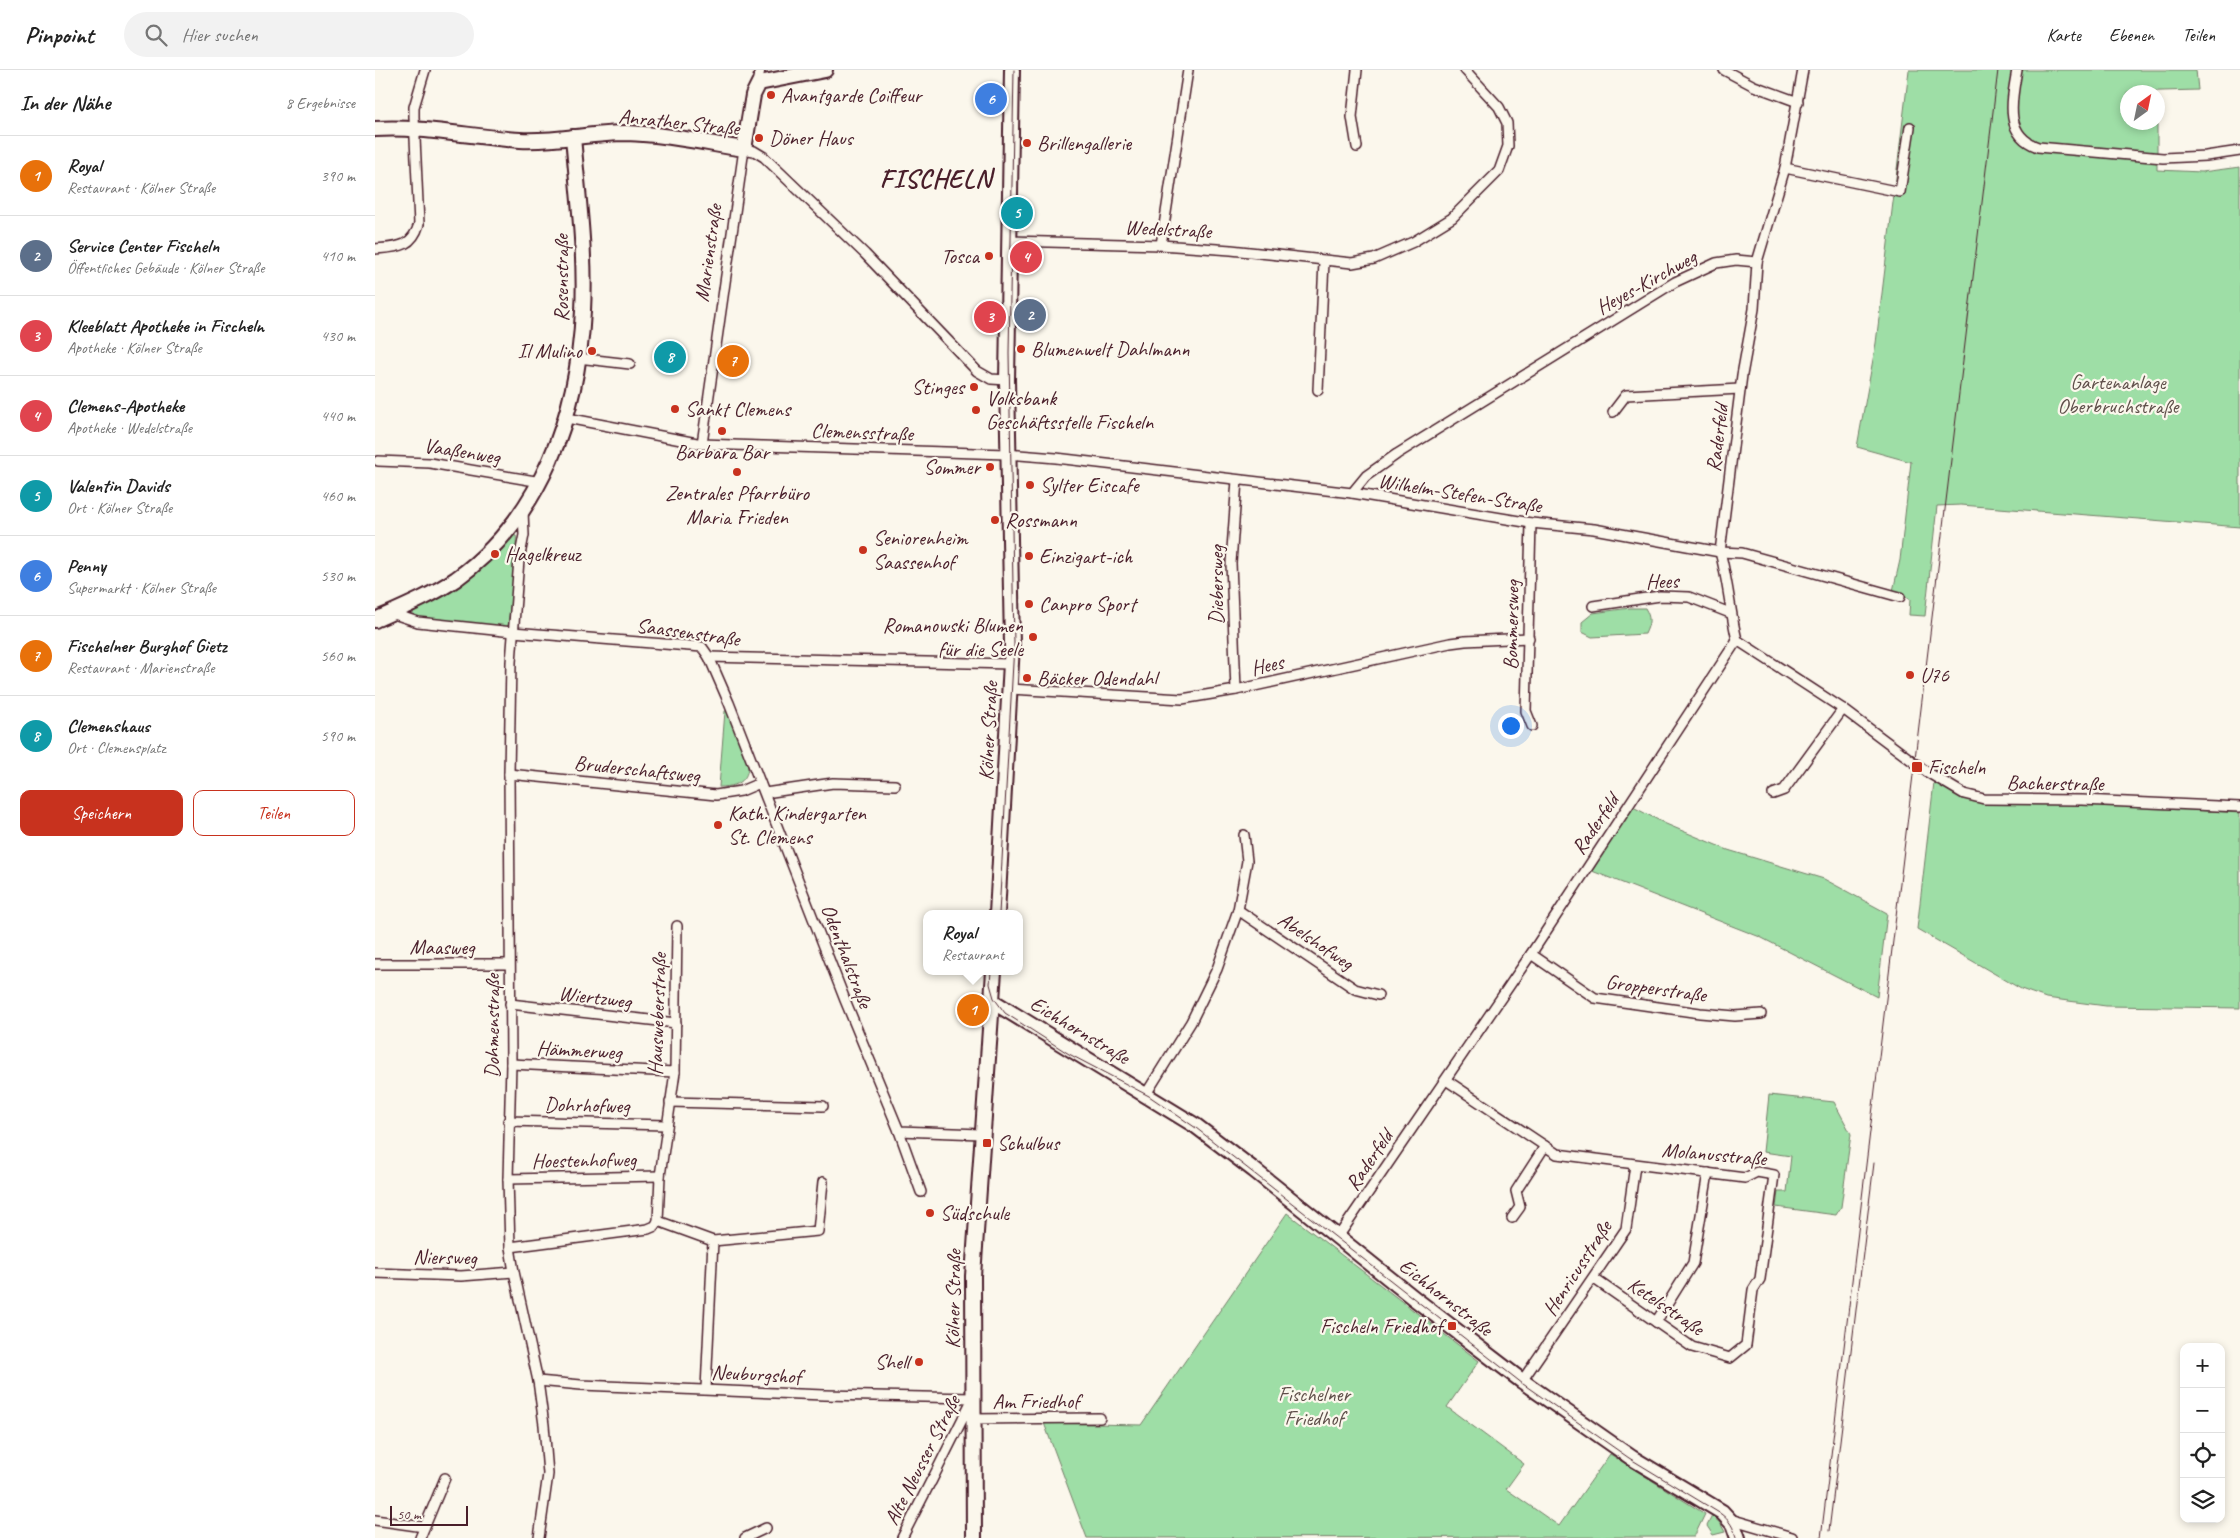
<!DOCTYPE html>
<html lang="de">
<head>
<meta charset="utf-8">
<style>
	:root { --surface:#fff; --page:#f2f2f2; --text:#222; --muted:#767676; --line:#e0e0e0; --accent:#c8321e }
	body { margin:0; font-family:Caveat,sans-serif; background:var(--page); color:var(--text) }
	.controls { position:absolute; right:15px; bottom:15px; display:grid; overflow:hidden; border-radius:10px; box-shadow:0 2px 8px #0003 }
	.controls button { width:45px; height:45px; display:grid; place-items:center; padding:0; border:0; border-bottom:1px solid var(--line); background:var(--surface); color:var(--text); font:25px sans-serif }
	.compass { position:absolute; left:1745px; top:15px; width:45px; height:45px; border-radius:50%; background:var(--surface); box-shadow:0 2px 8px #0003; rotate:33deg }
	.scale { position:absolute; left:15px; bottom:12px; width:78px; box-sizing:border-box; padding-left:5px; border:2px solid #4a1f2b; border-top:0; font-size:14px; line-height:18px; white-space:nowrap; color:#4a1f2b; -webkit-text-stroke:4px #fbf7ec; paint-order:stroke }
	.you { position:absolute; left:1135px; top:655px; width:18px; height:18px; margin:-12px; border:4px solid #fff; border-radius:50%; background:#1a73e8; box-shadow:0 0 0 8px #1a73e833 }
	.badge { display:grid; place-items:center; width:32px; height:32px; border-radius:50%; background:var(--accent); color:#fff; font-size:16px; font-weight:700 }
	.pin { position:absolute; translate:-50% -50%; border:2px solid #fff; box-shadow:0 1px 5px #0006 }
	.popup { position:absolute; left:548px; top:840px; width:100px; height:65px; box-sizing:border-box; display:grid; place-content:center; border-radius:10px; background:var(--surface); filter:drop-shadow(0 1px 4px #0005); font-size:16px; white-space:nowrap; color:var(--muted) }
	.popup b { font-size:19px; color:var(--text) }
	.popup::after { content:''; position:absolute; left:50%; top:100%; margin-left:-10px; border:10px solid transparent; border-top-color:var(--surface) }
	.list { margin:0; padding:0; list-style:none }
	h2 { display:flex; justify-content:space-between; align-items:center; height:65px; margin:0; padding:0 20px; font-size:21px }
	h2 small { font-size:16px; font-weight:400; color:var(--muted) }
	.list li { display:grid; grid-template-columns:32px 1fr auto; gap:15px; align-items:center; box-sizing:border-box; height:80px; padding:0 20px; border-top:1px solid var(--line) }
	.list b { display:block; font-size:19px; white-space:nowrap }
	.list p { margin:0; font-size:16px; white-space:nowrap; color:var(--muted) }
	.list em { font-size:16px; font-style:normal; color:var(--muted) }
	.actions { display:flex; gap:10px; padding:15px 20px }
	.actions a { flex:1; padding:11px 0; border:1px solid var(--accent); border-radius:10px; text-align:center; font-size:18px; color:var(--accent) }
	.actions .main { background:var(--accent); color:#fff }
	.icon { flex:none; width:28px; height:28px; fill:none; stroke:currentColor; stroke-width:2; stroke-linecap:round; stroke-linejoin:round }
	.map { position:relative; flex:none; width:1865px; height:1468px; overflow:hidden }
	header { display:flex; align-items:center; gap:30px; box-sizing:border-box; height:70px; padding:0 25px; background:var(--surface); border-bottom:1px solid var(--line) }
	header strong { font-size:24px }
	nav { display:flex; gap:28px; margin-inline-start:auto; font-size:18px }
	.search { width:350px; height:45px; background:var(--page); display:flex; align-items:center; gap:12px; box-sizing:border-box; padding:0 18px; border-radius:28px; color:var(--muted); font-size:19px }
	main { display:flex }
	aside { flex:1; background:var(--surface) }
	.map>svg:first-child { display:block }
	.green { fill:#9edea6; stroke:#747e68 }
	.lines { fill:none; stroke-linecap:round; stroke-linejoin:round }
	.street-casing { stroke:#4a1f2b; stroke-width:12 }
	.secondary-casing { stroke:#4a1f2b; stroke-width:18 }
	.street { stroke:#fbf7ec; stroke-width:9 }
	.secondary { stroke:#fbf7ec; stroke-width:14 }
	.tram { stroke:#4a1f2b; stroke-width:1 }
	.poi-dot { fill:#c8321e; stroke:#fbf7ec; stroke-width:2 }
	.labels { text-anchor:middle; stroke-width:4.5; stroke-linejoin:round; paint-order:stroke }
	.poi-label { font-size:21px; fill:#4a1f2b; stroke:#fbf7ec; text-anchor:start }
	.street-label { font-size:21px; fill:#4a1f2b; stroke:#fbf7ec }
	.park-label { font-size:21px; fill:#5f4f4a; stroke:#fbf7ec }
	.district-label { font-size:26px; font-weight:bold; letter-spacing:1px; fill:#4a1f2b; stroke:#fbf7ec }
</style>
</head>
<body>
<header>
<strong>Pinpoint</strong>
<div class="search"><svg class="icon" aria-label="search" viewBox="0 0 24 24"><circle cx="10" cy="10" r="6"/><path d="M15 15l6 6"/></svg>Hier suchen</div>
<nav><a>Karte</a><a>Ebenen</a><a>Teilen</a></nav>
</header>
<main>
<aside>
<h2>In der Nähe<small>8 Ergebnisse</small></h2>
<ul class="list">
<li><span class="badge" style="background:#e8710a">1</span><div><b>Royal</b><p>Restaurant · Kölner Straße</p></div><em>390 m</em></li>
<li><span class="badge" style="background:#5c6f8a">2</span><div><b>Service Center Fischeln</b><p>Öffentliches Gebäude · Kölner Straße</p></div><em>410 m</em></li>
<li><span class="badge" style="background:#e0444e">3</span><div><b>Kleeblatt Apotheke in Fischeln</b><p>Apotheke · Kölner Straße</p></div><em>430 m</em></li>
<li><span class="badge" style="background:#e0444e">4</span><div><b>Clemens-Apotheke</b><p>Apotheke · Wedelstraße</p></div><em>440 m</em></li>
<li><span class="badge" style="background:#0f9aa8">5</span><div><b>Valentin Davids</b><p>Ort · Kölner Straße</p></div><em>460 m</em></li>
<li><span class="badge" style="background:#3f7fe0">6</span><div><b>Penny</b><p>Supermarkt · Kölner Straße</p></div><em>530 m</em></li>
<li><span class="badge" style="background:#e8710a">7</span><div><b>Fischelner Burghof Gietz</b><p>Restaurant · Marienstraße</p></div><em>560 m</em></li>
<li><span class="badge" style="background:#0f9aa8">8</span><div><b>Clemenshaus</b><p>Ort · Clemensplatz</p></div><em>590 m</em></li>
</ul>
<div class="actions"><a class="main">Speichern</a><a>Teilen</a></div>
</aside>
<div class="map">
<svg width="1865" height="1468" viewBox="0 0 1865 1468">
	<rect width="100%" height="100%" fill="#fbf7ec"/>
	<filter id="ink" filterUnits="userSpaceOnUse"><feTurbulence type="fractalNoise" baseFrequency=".02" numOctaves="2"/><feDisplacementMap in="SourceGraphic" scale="10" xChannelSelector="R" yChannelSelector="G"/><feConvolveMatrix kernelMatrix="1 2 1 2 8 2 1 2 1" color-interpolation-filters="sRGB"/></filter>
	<g filter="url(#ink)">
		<!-- green -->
		<g class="green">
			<path d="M 1534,0 L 1821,0 L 1823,20 L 1752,22 L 1752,52 L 1782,53 L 1782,100 L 1827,102 L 1865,97 L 1865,457 L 1586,435 L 1562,436 L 1550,546 L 1534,545 L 1535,529 L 1518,521 L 1525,490 L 1536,392 L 1482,377 L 1501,273 Z"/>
			<path d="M 138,465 L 141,466 C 143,471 134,545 133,558 L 41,548 L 38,544 L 40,538 Z"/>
			<path d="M 1255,538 L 1270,538 C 1276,548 1275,553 1270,564 L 1217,567 L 1207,562 L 1207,552 L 1218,543 Z"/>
			<path d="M 354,640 C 364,667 396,717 344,717 L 350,641 Z"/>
			<path d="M 1559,712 L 1584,726 L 1608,733 L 1726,734 L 1865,743 L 1865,938 L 1731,936 L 1671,928 L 1646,919 L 1542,859 Z"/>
			<path d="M 1258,737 L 1291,754 L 1353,780 L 1449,809 L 1512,843 L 1502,927 L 1385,867 L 1217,801 Z"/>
			<path d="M 1394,1025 L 1459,1032 L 1476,1064 L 1466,1137 L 1461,1145 L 1401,1137 L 1403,1122 L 1412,1122 L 1416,1086 L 1388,1082 Z"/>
			<path d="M 912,1143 L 1104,1291 L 1072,1337 L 1149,1394 L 1131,1419 L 1184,1456 L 1235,1384 L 1330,1444 L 1319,1467 L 712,1468 L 669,1353 L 766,1355 Z"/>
			<path d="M 1337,1446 L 1345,1453 L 1350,1462 L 1338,1465 L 1332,1456 Z"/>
		</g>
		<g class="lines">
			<defs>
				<g id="street">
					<path d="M 982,0 L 977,47 L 982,77"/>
					<path d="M 1349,0 L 1379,16 L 1423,32"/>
					<path d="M 1642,0 C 1637,29 1628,65 1663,77 L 1788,88 L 1831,86 L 1865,81"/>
					<path d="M 381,17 L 385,0"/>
					<path d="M 1410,98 L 1525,122 L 1535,57"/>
					<path d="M 634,171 L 786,175 L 856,180 L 977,193 L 999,189 L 1038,172 L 1077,148 L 1124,101 L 1133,76 L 1132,53 L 1124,37 L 1090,0"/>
					<path d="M 786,175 L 813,0"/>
					<path d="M 0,179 C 22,177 37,178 44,154 L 39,47 L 39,37 L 50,0"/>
					<path d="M 203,288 L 255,294"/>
					<path d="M 943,320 L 949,192"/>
					<path d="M 1238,342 L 1251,325 L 1365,319"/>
					<path d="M 192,348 L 327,374 L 631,384 L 681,388 L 977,423 L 1156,453 L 1219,459 L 1345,482 L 1367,483 L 1525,527"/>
					<path d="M 327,374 L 369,79 L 379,81 L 389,87 L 490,184 L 602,301 L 616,309 L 632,310"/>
					<path d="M 3,391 L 55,393 L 166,412"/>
					<path d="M 977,423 L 991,406 L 1022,384 L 1300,212 L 1341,193 L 1361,190 L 1382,192"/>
					<path d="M 148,441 L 149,465 L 144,490 L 136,592 L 134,704 L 136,994 L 133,1109 L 135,1177 L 139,1202 L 163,1311 L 169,1355 L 173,1404 L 164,1468"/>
					<path d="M 1156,453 L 1151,641 L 1157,656"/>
					<path d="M 1218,536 L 1285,526 L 1314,527 L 1355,543"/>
					<path d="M 16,543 L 43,552 L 138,562 L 327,577 L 334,587 L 354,633 L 470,930 L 524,1061 L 606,1064"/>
					<path d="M 1362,570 L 1468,639 L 1552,702 L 1589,724 L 1609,729 L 1707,730 L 1865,737"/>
					<path d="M 334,587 L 636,594"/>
					<path d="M 635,619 L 807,629 L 861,620 L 1075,573 L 1090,571 L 1154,568"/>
					<path d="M 861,620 L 856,493 L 862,410"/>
					<path d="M 134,704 L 341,725 L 366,721 L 385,713"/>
					<path d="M 390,723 L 458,713 L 520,715"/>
					<path d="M 1398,724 L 1409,720 L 1468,639"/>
					<path d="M 863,840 L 980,919 L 1003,925"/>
					<path d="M 302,856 L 300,1002 L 285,1106 L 283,1151 L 338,1171 L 331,1319"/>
					<path d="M 1156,884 L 1220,928 L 1325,943 L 1360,946 L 1386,944"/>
					<path d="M 0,894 L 134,894"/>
					<path d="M 135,934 L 301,953"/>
					<path d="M 136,994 L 300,1002"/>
					<path d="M 1071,1010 L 1182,1084 L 1370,1108 L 1382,1102 L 1399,1105 L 1385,1209 L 1378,1220 L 1371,1275 L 1355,1288 L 1317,1277 L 1218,1208"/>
					<path d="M 771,1024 L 816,952 L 842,899 L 863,840 L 872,791 L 869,765"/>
					<path d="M 295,1032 L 448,1036"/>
					<path d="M 133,1051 L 291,1055"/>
					<path d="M 524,1061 L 546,1122"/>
					<path d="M 133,1109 L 285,1106"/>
					<path d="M 1137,1148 L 1145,1137 L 1141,1121 L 1170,1076"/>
					<path d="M 963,1167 L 1156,884 L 1362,570 C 1355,541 1353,511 1345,482 L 1367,305 L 1379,239 L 1382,192 L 1410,98 L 1428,0"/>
					<path d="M 338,1171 L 443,1161 L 448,1112"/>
					<path d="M 135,1177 L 273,1159 L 280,1156 L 283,1151"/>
					<path d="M 0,1203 L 86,1206 L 139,1202"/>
					<path d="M 1281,1252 L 1318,1193 L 1333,1103"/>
					<path d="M 163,1311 L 206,1315 L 449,1325 L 598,1328 L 556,1412"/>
					<path d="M 1147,1311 L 1251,1159 L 1260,1095"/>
					<path d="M 598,1349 L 725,1348"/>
					<path d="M 1355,1449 L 1417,1467"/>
					<path d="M 0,1450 L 49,1457"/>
					<path d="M 45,1468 L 70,1408"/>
					<path d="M 370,1468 L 391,1458"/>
					<path d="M 527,1468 L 557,1409"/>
				</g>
				<g id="secondary">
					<path d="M 0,59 C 49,56 96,67 145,70 C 181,72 216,63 251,63 C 291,64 330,73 369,79 L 378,25 L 384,13 L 450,0"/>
					<path d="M 0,550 C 27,538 56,526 81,509 C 167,447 203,344 208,241 C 211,184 203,125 198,67"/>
					<path d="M 622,844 L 637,575 L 632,310 L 637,0"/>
					<path d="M 617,931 L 821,1056 L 879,1100 L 1040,1229 L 1147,1311 L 1257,1388 L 1347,1442 L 1358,1454 L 1363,1468"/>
					<path d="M 599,1468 L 598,1206 L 619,901"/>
				</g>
			</defs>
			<!-- street casing -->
			<use href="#street" class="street-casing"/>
			<!-- secondary casing -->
			<use href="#secondary" class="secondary-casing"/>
			<!-- street -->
			<use href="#street" class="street"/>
			<!-- secondary -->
			<use href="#secondary" class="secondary"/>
			<!-- tram -->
			<g class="tram">
				<path d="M 624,844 L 639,575 L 634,283 L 639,0"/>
				<path d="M 616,901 L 615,914 L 619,928 L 630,943 L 694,984 L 774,1026 L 821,1058 L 1148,1314 L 1254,1388 L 1346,1444 C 1354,1450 1359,1457 1361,1468"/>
				<path d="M 1454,1461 L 1499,1093"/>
				<path d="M 1446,1468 L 1623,0"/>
			</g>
		</g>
	</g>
	<!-- markers -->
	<g class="poi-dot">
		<circle cx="396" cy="25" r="5"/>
		<circle cx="384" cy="68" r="5"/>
		<circle cx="652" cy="73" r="5"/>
		<circle cx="614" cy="186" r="5"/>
		<circle cx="646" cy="279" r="5"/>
		<circle cx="217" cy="281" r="5"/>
		<circle cx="599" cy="317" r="5"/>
		<circle cx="300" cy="339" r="5"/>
		<circle cx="601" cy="340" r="5"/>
		<circle cx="347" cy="361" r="5"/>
		<circle cx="615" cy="397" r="5"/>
		<circle cx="362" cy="402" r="5"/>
		<circle cx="655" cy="415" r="5"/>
		<circle cx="620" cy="450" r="5"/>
		<circle cx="488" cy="480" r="5"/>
		<circle cx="120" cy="484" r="5"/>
		<circle cx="654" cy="486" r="5"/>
		<circle cx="654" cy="534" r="5"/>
		<circle cx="658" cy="567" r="5"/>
		<circle cx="1535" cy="605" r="5"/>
		<circle cx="652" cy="608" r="5"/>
		<rect x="1536" y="691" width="12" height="12" rx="2.5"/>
		<circle cx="343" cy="755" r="5"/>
		<rect x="607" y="1068" width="10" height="10" rx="2.5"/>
		<circle cx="555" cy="1143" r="5"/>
		<rect x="1072" y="1251" width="10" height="10" rx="2.5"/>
		<circle cx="544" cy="1292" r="5"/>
	</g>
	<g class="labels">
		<!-- poi labels -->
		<g class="poi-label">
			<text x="406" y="32">Avantgarde Coiffeur</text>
			<text x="394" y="75">Döner Haus</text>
			<text x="662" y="80">Brillengallerie</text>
			<text x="604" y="193" text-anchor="end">Tosca</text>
			<text x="656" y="286">Blumenwelt Dahlmann</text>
			<text x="207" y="288" text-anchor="end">Il Mulino</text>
			<text x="589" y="324" text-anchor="end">Stinges</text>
			<text x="611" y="335">Volksbank<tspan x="611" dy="24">Geschäftsstelle Fischeln</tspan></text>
			<text x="310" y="346">Sankt Clemens</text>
			<text x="347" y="389" text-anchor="middle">Barbara Bar</text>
			<text x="605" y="404" text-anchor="end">Sommer</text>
			<text x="665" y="422">Sylter Eiscafe</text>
			<text x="362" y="430" text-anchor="middle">Zentrales Pfarrbüro<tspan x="362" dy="24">Maria Frieden</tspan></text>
			<text x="630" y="457">Rossmann</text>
			<text x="498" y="475">Seniorenheim<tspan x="498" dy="24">Saassenhof</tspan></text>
			<text x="130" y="491">Hagelkreuz</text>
			<text x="664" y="493">Einzigart-ich</text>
			<text x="664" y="541">Canpro Sport</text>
			<text x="648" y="562" text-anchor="end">Romanowski Blumen<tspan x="648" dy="24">für die Seele</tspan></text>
			<text x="1545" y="612">U76</text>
			<text x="662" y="615">Bäcker Odendahl</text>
			<text x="1553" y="704">Fischeln</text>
			<text x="353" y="750">Kath. Kindergarten<tspan x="353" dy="24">St. Clemens</tspan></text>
			<text x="622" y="1080">Schulbus</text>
			<text x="565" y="1150">Südschule</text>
			<text x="1067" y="1263" text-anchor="end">Fischeln Friedhof</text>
			<text x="534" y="1299" text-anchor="end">Shell</text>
		</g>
		<!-- street labels -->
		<g class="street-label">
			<text transform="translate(304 52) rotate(6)" y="7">Anrather Straße</text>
			<text transform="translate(793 159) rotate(3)" y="7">Wedelstraße</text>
			<text transform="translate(333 183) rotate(-82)" y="7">Marienstraße</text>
			<text transform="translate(186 208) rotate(-90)" y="7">Rosenstraße</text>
			<text transform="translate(1271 212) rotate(-29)" y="7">Heyes-Kirchweg</text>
			<text transform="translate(487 362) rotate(2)" y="7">Clemensstraße</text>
			<text transform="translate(1342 368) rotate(-83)" y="7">Raderfeld</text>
			<text transform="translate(87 381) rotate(9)" y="7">Vaaßenweg</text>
			<text transform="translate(1085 423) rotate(9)" y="7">Wilhelm-Stefen-Straße</text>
			<text transform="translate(1287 511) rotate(-2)" y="7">Hees</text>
			<text transform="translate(841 515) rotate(-90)" y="7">Diebersweg</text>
			<text transform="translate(1136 555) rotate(-89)" y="7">Bommersweg</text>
			<text transform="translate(313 562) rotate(8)" y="7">Saassenstraße</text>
			<text transform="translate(892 595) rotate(-13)" y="7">Hees</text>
			<text transform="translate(613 661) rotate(-87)" y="7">Kölner Straße</text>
			<text transform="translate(262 699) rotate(6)" y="7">Bruderschaftsweg</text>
			<text transform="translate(1680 713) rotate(1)" y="7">Bacherstraße</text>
			<text transform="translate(1220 754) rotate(-56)" y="7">Raderfeld</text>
			<text transform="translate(941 871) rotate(34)" y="7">Abelshofweg</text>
			<text x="67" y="884">Maasweg</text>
			<text transform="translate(472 886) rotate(69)" y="7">Odenthalstraße</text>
			<text transform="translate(1281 918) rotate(8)" y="7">Gropperstraße</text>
			<text transform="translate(220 927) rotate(7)" y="7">Wiertzweg</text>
			<text transform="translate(282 944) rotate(-88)" y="7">Hausweberstraße</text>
			<text transform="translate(117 956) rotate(-90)" y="7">Dohmenstraße</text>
			<text transform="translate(705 960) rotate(31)" y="7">Eichhornstraße</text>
			<text transform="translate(204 980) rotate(3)" y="7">Hämmerweg</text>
			<text transform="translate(212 1035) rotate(1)" y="7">Dohrhofweg</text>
			<text transform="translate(1339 1084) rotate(5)" y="7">Molanusstraße</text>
			<text transform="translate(209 1090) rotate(-1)" y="7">Hoestenhofweg</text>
			<text transform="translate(994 1090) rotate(-56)" y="7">Raderfeld</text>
			<text transform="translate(70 1187) rotate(1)" y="7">Niersweg</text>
			<text transform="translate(1202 1198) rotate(-57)" y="7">Henricusstraße</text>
			<text transform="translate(1071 1227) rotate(38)" y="7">Eichhornstraße</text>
			<text transform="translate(578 1229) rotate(-89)" y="7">Kölner Straße</text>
			<text transform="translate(1291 1236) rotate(34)" y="7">Ketelsstraße</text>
			<text transform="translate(381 1304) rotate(3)" y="7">Neuburgshof</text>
			<text x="661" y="1338">Am Friedhof</text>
			<text transform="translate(547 1390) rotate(-63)" y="7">Alte Neusser Straße</text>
		</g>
		<!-- park labels -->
		<g class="park-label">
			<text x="1743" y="319">Gartenanlage<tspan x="1743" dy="24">Oberbruchstraße</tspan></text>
			<text x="939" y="1331">Fischelner<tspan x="939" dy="24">Friedhof</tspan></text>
		</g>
		<!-- district labels -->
		<g class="district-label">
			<text x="561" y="117">FISCHELN</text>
		</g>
	</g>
</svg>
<div class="controls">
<button>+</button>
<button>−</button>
<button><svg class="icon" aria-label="locate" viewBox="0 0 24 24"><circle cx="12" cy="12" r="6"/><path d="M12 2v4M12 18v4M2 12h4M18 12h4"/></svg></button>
<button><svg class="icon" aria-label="layers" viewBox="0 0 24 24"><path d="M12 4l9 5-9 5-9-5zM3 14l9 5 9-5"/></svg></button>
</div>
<svg class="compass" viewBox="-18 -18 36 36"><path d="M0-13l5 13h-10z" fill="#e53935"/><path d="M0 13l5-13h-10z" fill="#767676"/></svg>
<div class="scale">50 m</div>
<div class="you"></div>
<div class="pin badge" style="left:598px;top:940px;background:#e8710a">1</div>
<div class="popup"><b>Royal</b>Restaurant</div>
<div class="pin badge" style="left:655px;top:245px;background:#5c6f8a">2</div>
<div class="pin badge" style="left:615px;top:247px;background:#e0444e">3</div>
<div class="pin badge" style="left:651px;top:187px;background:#e0444e">4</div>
<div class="pin badge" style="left:642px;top:143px;background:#0f9aa8">5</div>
<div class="pin badge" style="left:616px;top:29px;background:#3f7fe0">6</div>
<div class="pin badge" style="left:358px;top:291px;background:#e8710a">7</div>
<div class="pin badge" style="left:295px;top:287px;background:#0f9aa8">8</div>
</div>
</main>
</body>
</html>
